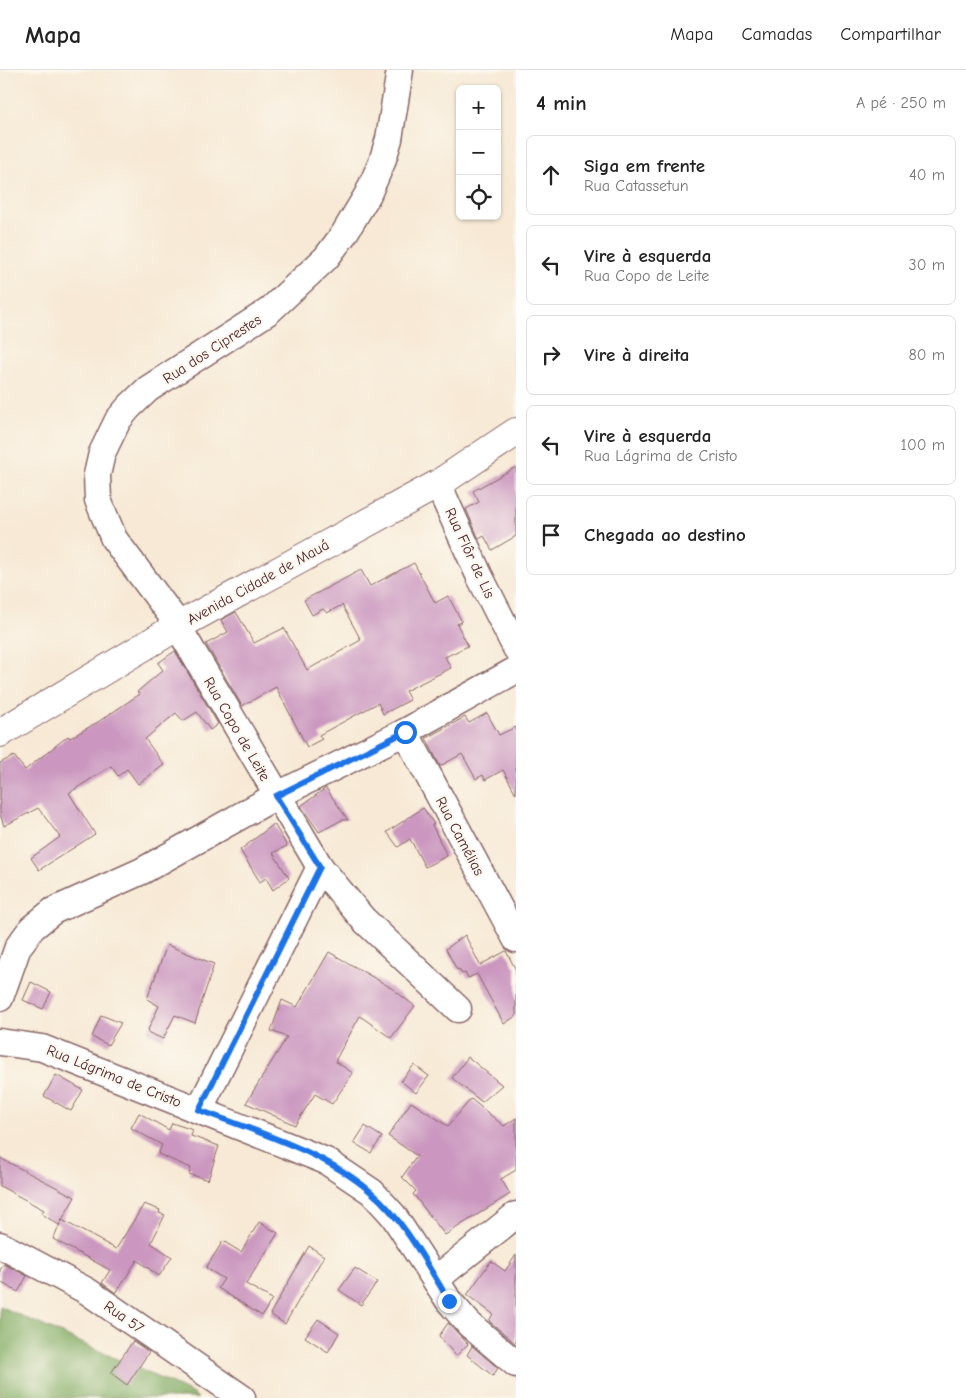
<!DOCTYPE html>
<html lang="pt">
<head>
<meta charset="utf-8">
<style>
	:root { --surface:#fff; --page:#f2f2f2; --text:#222; --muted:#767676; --line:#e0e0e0 }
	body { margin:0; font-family:"Comic Neue",sans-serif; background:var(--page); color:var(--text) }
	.controls { position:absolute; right:15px; top:15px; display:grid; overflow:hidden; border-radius:8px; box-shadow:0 1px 4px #0004 }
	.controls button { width:45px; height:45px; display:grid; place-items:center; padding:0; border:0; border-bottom:1px solid var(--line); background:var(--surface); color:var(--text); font:25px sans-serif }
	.stop { position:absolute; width:15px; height:15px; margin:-11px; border:4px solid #1a73e8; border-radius:50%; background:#fff }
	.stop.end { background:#1a73e8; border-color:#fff; box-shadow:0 1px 5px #0008 }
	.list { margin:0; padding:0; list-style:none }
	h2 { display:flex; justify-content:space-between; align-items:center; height:65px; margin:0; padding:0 20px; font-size:21px }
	h2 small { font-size:16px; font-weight:400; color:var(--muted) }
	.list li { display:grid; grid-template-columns:32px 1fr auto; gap:15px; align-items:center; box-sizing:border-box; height:80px; margin:0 10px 10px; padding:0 10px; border:1px solid var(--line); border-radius:8px }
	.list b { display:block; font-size:19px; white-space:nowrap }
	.list p { margin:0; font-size:16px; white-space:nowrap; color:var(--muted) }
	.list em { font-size:16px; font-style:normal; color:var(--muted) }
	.icon { flex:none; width:28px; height:28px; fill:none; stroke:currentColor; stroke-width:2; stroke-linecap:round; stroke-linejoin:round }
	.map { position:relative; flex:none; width:516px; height:1328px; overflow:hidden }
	header { display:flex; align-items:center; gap:30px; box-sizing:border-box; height:70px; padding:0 25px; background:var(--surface); border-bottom:1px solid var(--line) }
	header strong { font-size:24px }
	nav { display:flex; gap:28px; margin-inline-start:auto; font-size:18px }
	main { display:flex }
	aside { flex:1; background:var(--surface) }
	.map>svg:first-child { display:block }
	.forest { fill:#80aa61; stroke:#656446 }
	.building { fill:#cb97c0 }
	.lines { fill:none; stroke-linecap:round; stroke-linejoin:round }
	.minor-casing { stroke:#876666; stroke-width:29 }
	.tertiary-casing { stroke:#876666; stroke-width:30 }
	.minor { stroke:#fff; stroke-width:26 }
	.tertiary { stroke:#fff; stroke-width:28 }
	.route { stroke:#1a73e8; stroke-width:6 }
	.labels { text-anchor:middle; stroke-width:4; stroke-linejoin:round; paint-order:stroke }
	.street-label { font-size:15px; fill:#4a1f2b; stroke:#fbf7ec }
</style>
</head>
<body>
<header>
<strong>Mapa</strong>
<nav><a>Mapa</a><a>Camadas</a><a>Compartilhar</a></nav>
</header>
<main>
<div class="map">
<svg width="516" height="1328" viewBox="0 0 516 1328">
	<rect width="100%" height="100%" fill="#fbf7ec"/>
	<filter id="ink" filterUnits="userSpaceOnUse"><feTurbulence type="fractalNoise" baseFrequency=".02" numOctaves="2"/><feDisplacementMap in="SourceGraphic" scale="10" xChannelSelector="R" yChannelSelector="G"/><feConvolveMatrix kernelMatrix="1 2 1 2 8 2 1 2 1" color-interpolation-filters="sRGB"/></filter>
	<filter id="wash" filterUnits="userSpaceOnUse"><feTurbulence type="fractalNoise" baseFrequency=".0096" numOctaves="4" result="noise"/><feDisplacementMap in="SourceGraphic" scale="20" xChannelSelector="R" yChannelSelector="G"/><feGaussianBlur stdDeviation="1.12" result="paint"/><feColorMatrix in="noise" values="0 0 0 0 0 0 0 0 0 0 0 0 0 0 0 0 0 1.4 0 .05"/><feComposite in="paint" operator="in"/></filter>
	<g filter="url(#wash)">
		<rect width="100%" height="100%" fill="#f7e9d5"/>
		<!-- forest -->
		<path class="forest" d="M 0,1236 L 190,1322 L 198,1328 L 0,1328 Z"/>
		<g id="blocks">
			<!-- building -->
			<g class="building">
				<path d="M 516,397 L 516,466 L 492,480 L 484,466 L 479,469 L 466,439 L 479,432 L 473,421 Z"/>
				<path d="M 414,493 L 435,533 L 448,526 L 462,552 L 457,554 L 468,576 L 445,587 L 451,598 L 405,621 L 410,630 L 383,644 L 378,633 L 319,665 L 322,669 L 307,677 L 276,617 L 242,636 L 206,574 L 228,562 L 221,550 L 236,542 L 254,573 L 284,558 L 307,600 L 361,570 L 342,535 L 327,543 L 323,539 L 312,545 L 304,530 L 361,500 L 370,516 Z"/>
				<path d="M 175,581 L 218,654 L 210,660 L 197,642 L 183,651 L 176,643 L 145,669 L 164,695 L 138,714 L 127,699 L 118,706 L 111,696 L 69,723 L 95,764 L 39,800 L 31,788 L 60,767 L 38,738 L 4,756 L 0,744 L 0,693 L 14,686 L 25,700 L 68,666 L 70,668 L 98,652 L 140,624 L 137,622 L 163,600 L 158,593 Z"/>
				<path d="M 487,643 L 499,665 L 516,657 L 516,724 L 503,700 L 485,710 L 483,705 L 476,709 L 462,684 L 440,696 L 426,668 L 465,647 L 469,653 Z"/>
				<path d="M 326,718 L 348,750 L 342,750 L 319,762 L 301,736 Z"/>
				<path d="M 423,738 L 434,754 L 432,755 L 447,786 L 425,797 L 410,769 L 398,777 L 387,762 Z"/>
				<path d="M 274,754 L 287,776 L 273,783 L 289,808 L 273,820 L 266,808 L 260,812 L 240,780 Z"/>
				<path d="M 465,865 L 480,895 L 506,881 L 516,900 L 516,946 L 504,954 L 477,904 L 468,908 L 465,903 L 462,904 L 459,899 L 457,900 L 446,879 Z"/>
				<path d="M 167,875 L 214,894 L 195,953 L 175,945 L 163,969 L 147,962 L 159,936 L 147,929 Z"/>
				<path d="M 329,882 L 390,917 L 415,936 L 391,968 L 360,946 L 336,989 L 336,992 L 353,1003 L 332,1034 L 315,1024 L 295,1055 L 246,1033 L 287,967 L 271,961 L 282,930 L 297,937 Z"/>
				<path d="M 31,912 L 51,922 L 43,939 L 23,930 Z"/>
				<path d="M 101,945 L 121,953 L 108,975 L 92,967 Z"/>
				<path d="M 468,987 L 502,1015 L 482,1032 L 452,1008 Z"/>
				<path d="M 414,995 L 429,1006 L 416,1023 L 401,1011 Z"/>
				<path d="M 56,1005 L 83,1020 L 71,1041 L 44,1026 Z"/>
				<path d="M 471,1029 L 504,1056 L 516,1048 L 516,1100 L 501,1109 L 510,1124 L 445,1165 L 413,1124 L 416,1121 L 402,1107 L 417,1086 L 388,1066 L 411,1032 L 448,1056 Z"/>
				<path d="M 139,1043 L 169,1060 L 172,1053 L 193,1060 L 191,1066 L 219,1076 L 208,1110 L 189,1104 L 191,1098 L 158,1084 L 162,1075 L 131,1058 Z"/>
				<path d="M 365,1056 L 382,1067 L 371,1083 L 354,1073 Z"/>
				<path d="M 0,1088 L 75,1127 L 59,1155 L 42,1144 L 44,1140 L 0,1116 Z"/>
				<path d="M 144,1134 L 160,1140 L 159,1143 L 165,1145 L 151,1173 L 172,1187 L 159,1206 L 137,1190 L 116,1223 L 102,1213 L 110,1200 L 53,1169 L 62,1150 L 116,1179 Z"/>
				<path d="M 259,1152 L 278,1163 L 246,1214 L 272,1229 L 262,1246 L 218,1218 L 224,1209 L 206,1198 L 223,1171 L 241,1182 Z"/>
				<path d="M 309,1176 L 324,1186 L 285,1254 L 270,1244 Z"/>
				<path d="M 516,1185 L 516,1271 L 515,1273 L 489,1251 L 493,1244 L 467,1225 L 491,1191 L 505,1201 Z"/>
				<path d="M 4,1194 L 27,1206 L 18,1222 L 0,1212 L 0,1200 Z"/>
				<path d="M 355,1198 L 377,1212 L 361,1235 L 339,1220 Z"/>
				<path d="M 318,1249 L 339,1263 L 328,1282 L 305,1267 Z"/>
				<path d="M 448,1253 L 468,1274 L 456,1286 L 439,1266 Z"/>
				<path d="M 133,1271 L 149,1282 L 127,1315 L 111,1303 Z"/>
				<path d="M 472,1276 L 498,1298 L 493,1306 L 467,1285 Z"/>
			</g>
		</g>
	</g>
	<g filter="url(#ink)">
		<use href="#blocks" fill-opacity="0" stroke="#876666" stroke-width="1"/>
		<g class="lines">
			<defs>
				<g id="minor">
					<path d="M 400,0 L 389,69 L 382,92 L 368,124 L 344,164 L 326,188 L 269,241 L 148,319 L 129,337 L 118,350 L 102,383 L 97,405 L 98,430 L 114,469 L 171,545 L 320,797 L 363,849 L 458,939"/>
					<path d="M 438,414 L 479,505 L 516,578"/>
					<path d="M 405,662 L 516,869"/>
					<path d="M 0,928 L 18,877 L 32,858 L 53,841 L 142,801 L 276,726 L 405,662 L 516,600"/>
					<path d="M 0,972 L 42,978 L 326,1091 L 372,1122 L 393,1145 L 449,1231 L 469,1254 L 516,1294"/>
					<path d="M 199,1040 L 320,797"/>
					<path d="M 0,1175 L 87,1221 L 242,1328"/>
					<path d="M 436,1209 L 516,1145"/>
				</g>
				<path id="tertiary" d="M 0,663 L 178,556 L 438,414 L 516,362"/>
			</defs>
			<!-- minor casing -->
			<use href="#minor" class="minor-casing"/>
			<!-- tertiary casing -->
			<use href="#tertiary" class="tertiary-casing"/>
			<!-- minor -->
			<use href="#minor" class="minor"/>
			<!-- tertiary -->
			<use href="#tertiary" class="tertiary"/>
		</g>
	</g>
	<g class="lines" filter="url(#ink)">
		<!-- route -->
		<path class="route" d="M 405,662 L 276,726 L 320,797 L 199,1040 C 257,1062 323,1081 371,1122 C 403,1148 428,1196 449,1231"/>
	</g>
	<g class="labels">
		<!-- street labels -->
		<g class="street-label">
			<text transform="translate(212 279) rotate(-33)" y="5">Rua dos Ciprestes</text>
			<text transform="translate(470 483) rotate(65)" y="5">Rua Flôr de Lis</text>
			<text transform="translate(258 512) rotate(-29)" y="5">Avenida Cidade de Mauá</text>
			<text transform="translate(237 659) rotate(60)" y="5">Rua Copo de Leite</text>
			<text transform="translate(460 766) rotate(62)" y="5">Rua Camélias</text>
			<text transform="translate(114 1006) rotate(22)" y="5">Rua Lágrima de Cristo</text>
			<text transform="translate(124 1247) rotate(35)" y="5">Rua 57</text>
		</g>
	</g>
</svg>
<div class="controls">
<button>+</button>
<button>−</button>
<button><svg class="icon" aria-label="locate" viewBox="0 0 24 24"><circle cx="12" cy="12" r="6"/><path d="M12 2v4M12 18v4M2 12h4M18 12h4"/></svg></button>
</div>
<div class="stop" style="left:405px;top:662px"></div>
<div class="stop end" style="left:449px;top:1231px"></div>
</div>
<aside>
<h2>4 min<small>A pé · 250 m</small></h2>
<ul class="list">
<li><svg class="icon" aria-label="ahead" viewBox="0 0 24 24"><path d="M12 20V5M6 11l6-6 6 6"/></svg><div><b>Siga em frente</b><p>Rua Catassetun</p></div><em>40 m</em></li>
<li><svg class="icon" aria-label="left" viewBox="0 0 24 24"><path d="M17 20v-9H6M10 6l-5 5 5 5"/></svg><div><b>Vire à esquerda</b><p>Rua Copo de Leite</p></div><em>30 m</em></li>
<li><svg class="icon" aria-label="right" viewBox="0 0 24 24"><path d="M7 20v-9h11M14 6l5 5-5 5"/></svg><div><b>Vire à direita</b></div><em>80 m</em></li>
<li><svg class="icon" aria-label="left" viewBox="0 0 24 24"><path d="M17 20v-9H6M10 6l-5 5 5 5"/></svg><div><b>Vire à esquerda</b><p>Rua Lágrima de Cristo</p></div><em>100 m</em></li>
<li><svg class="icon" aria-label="arrive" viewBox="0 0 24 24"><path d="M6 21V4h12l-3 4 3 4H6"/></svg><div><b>Chegada ao destino</b></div></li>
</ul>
</aside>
</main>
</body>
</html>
